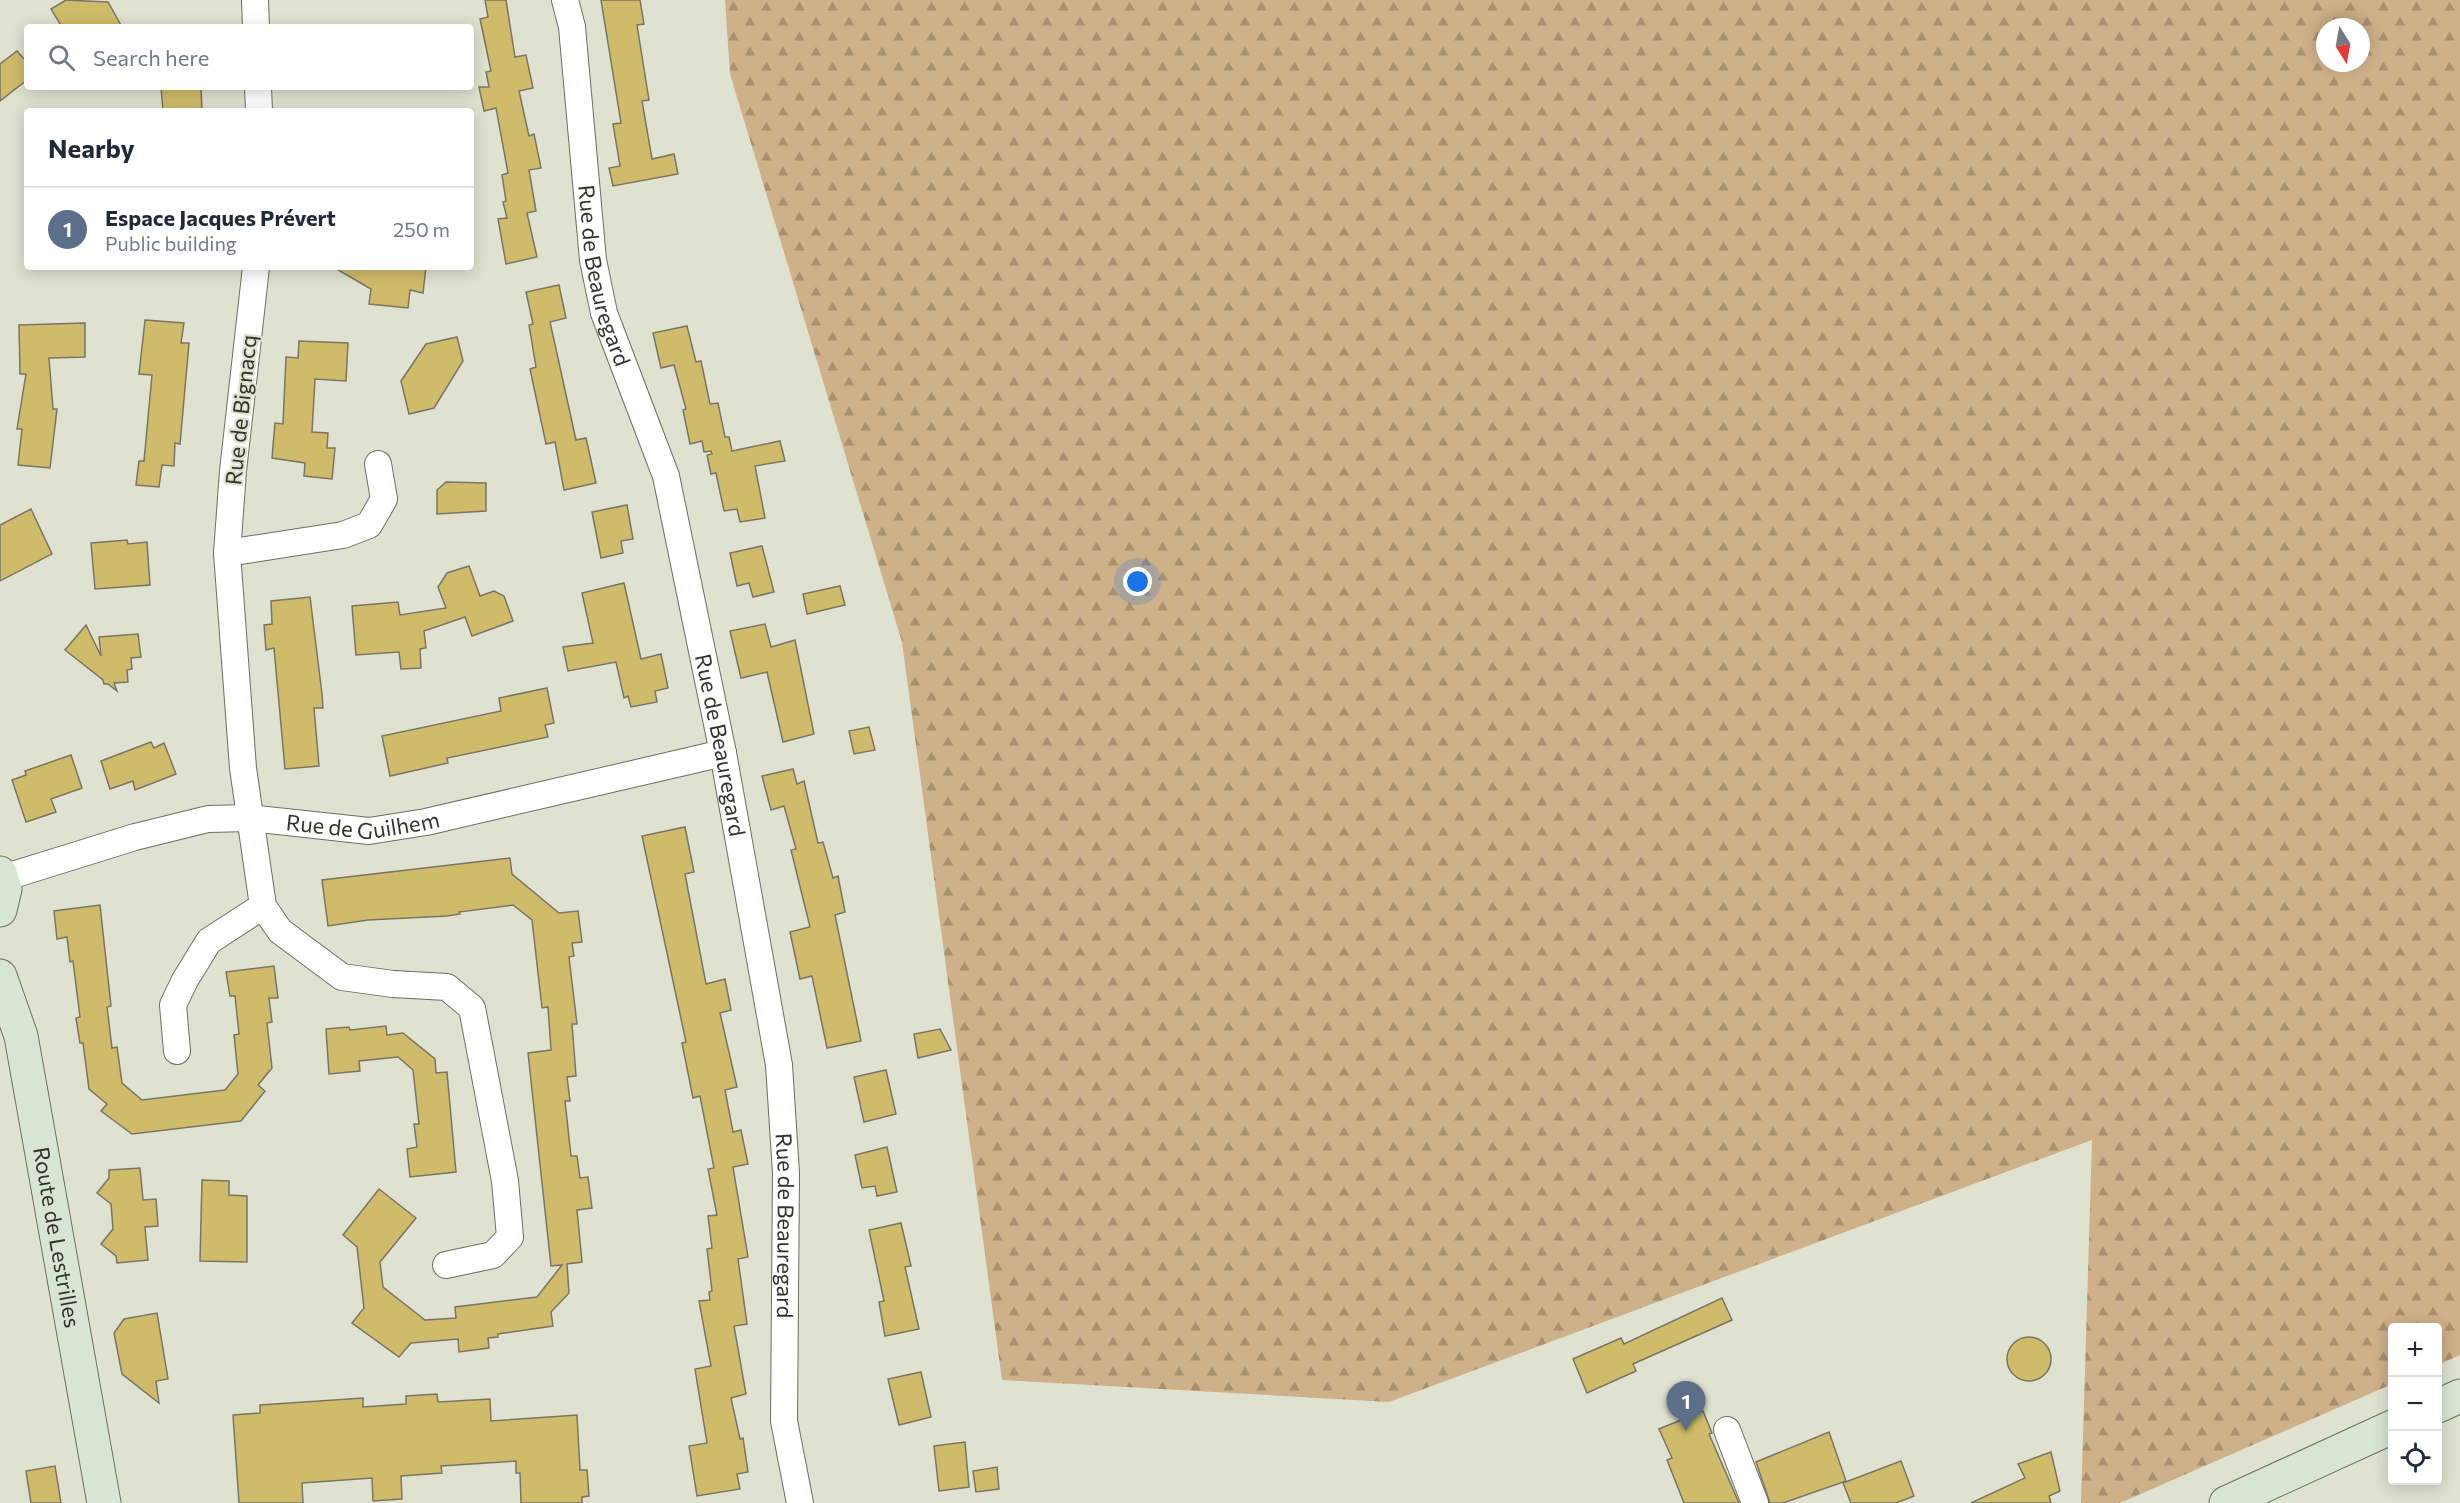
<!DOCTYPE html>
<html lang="en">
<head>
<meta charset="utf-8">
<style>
	:root { --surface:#fff; --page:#f6f6f7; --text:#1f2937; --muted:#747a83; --line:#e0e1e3; --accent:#2563eb }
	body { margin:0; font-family:Commissioner,sans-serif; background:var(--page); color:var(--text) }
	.controls { position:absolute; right:18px; bottom:18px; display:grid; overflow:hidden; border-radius:6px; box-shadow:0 3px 15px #0003 }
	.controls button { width:54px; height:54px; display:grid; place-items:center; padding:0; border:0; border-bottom:2px solid var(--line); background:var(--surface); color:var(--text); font:30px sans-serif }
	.compass { position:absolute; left:2316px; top:18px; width:54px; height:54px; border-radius:50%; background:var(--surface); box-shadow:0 3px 15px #0003; rotate:169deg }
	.you { position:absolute; left:1138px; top:582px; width:21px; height:21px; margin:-15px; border:4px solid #fff; border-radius:50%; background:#1a73e8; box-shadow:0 0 0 9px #1a73e833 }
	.badge { display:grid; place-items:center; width:39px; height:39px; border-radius:50%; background:var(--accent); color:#fff; font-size:20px; font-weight:700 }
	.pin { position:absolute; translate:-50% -50px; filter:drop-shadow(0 2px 3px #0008) }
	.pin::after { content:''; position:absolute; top:32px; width:21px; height:18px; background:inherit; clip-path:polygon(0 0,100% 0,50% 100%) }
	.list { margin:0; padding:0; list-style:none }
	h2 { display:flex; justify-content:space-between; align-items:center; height:78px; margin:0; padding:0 24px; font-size:26px }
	h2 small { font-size:20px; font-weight:400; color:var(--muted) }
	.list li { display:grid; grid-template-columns:39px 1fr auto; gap:18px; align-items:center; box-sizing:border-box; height:84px; padding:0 24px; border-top:2px solid var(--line) }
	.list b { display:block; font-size:22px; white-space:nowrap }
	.list p { margin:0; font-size:20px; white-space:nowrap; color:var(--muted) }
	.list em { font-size:20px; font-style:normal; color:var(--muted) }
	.icon { flex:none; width:33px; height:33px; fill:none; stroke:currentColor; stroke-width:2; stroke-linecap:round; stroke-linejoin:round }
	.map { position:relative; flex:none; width:2460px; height:1503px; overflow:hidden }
	.search { position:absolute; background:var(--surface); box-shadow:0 3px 15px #0003; left:24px; top:24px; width:450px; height:66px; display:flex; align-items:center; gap:15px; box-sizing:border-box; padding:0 21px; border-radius:6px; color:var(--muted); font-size:22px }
	.panel { position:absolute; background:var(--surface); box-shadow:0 3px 15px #0003; left:24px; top:108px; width:450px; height:162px; border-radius:6px }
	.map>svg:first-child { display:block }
	.forest { fill:url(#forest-firs); fill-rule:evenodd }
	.building { fill:#d0bb6b; stroke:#7a7564; stroke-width:1.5 }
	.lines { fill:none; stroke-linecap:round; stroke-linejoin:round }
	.street-casing { stroke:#6c6f5e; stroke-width:28 }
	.secondary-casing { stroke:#6c6f5e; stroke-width:35 }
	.street { stroke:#fff; stroke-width:26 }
	.secondary { stroke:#d9e5d4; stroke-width:33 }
	.labels { text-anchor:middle; stroke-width:4.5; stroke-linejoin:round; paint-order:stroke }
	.street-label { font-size:22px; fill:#32342c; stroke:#dfe2d0 }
</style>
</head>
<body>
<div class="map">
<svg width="2460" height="1503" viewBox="0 0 2460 1503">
	<defs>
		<pattern id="forest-firs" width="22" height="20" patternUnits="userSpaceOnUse" patternTransform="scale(1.5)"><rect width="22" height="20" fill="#ceb089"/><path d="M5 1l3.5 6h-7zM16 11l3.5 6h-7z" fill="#a89070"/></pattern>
	</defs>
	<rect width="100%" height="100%" fill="#dfe2d0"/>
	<!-- forest -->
	<path class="forest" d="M 725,0 L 2460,0 L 2460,1355 L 2438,1365 L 2438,1328 L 2392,1328 L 2392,1384 L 2120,1503 L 2081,1503 L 2092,1140 L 1389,1402 L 1002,1380 L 902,642 L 730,74 ZM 2325,27 L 2361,27 L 2361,63 L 2325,63 Z"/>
	<!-- building -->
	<g class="building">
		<path d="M 66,0 L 108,2 L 122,27 L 62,27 L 51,9 Z"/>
		<path d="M 485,0 L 506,0 L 515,57 L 526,55 L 533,88 L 519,91 L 529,136 L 534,134 L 541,168 L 529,170 L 536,211 L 527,213 L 537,257 L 506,264 L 498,219 L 507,218 L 503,202 L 506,201 L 502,175 L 508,173 L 496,108 L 484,111 L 479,87 L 489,87 L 486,72 L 491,71 L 480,19 L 488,17 Z"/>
		<path d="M 601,0 L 640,0 L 644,24 L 637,25 L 649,100 L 642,101 L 652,159 L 674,154 L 678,174 L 613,186 L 609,168 L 620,166 L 613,124 L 621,123 Z"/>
		<path d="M 17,51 L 27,62 L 27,80 L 0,101 L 0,64 Z"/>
		<path d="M 161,87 L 201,87 L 202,111 L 163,111 Z"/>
		<path d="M 333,267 L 426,267 L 423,293 L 410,290 L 408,308 L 369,304 L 371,289 Z"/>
		<path d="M 559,285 L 566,318 L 550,322 L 576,440 L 586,438 L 596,483 L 564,490 L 555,442 L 546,444 L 530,369 L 536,367 L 529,325 L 533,324 L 526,292 Z"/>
		<path d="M 145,320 L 184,323 L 181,343 L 189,343 L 180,444 L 175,443 L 174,466 L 162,465 L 159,487 L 136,485 L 139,461 L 144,461 L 152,375 L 139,374 Z"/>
		<path d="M 85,323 L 85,357 L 49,358 L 53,409 L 57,409 L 50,468 L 18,465 L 22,429 L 17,429 L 26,374 L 20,374 L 19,325 Z"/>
		<path d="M 687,326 L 696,362 L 701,361 L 710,404 L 718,403 L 725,437 L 729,437 L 732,451 L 780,441 L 785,461 L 755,466 L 765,518 L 740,522 L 737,509 L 724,511 L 716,473 L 711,474 L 707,455 L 712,454 L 711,451 L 704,452 L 702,441 L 690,444 L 683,410 L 686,409 L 674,365 L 661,368 L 653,333 Z"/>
		<path d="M 457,337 L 463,361 L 434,408 L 409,414 L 401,381 L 426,344 Z"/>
		<path d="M 299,341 L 348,343 L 346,381 L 315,379 L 312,432 L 328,433 L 327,448 L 335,448 L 332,479 L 304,476 L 305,463 L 272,458 L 275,423 L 283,424 L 286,357 L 298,358 Z"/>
		<path d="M 446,482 L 486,483 L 486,511 L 437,514 L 437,490 Z"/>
		<path d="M 627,505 L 633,539 L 621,541 L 623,553 L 601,558 L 592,512 Z"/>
		<path d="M 31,509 L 52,554 L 0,581 L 0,525 Z"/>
		<path d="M 127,540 L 128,544 L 147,542 L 150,585 L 95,589 L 91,543 Z"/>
		<path d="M 762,546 L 774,592 L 753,597 L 749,583 L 737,586 L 730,553 Z"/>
		<path d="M 469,566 L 480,596 L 494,591 L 504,596 L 513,621 L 472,636 L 465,617 L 424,631 L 426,648 L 420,649 L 421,668 L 401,669 L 399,652 L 356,655 L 352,606 L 398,602 L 400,615 L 446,608 L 438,587 L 447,573 Z"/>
		<path d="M 624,583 L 641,659 L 661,654 L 668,688 L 655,691 L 657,702 L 631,707 L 628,696 L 624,698 L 616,662 L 568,671 L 563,647 L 593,643 L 582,593 Z"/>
		<path d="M 840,586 L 845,605 L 807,614 L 803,594 Z"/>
		<path d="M 310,597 L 322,694 L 323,708 L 314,708 L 319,766 L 285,769 L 274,648 L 266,650 L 264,625 L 272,624 L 271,601 Z"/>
		<path d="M 765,624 L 771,647 L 795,640 L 814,734 L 783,742 L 767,672 L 741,678 L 730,631 Z"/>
		<path d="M 86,625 L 101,656 L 99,637 L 138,634 L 141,657 L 131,658 L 132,669 L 127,670 L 128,682 L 114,683 L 117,691 L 108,684 L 104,684 L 103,680 L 65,650 Z"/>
		<path d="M 547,688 L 554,723 L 545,725 L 548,737 L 447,758 L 448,763 L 390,776 L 382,736 L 501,711 L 499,698 Z"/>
		<path d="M 869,727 L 875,750 L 854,754 L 849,731 Z"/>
		<path d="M 151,742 L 154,748 L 164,743 L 176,774 L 135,790 L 133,781 L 110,789 L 101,761 Z"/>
		<path d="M 71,755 L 82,788 L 51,799 L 56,812 L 26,822 L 12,780 L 26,775 L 25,771 Z"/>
		<path d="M 793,769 L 797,784 L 804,781 L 818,843 L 823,842 L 833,878 L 838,876 L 845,912 L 835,915 L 861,1041 L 827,1048 L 812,976 L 800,979 L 790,932 L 810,927 L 791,850 L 796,849 L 784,806 L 771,810 L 762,776 Z"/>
		<path d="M 685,827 L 694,872 L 685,874 L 706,984 L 725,979 L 731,1010 L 720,1013 L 737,1087 L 725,1090 L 733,1132 L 741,1130 L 748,1164 L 733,1167 L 748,1257 L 738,1259 L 747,1324 L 734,1326 L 746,1394 L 731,1398 L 740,1439 L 743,1438 L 748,1472 L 737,1474 L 740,1489 L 697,1496 L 689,1446 L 707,1443 L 695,1369 L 711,1366 L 699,1301 L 710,1300 L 709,1292 L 712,1291 L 707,1249 L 712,1248 L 708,1216 L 717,1215 L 708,1169 L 714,1168 L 700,1096 L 693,1098 L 682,1043 L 686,1042 L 642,836 Z"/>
		<path d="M 510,858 L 512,874 L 559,913 L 578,911 L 582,942 L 572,943 L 574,956 L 569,957 L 577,1024 L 572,1024 L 576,1076 L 567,1077 L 570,1101 L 565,1101 L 571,1156 L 577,1156 L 580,1178 L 588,1177 L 592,1208 L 577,1210 L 582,1262 L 567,1264 L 569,1293 L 551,1312 L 553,1326 L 498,1334 L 498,1337 L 488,1338 L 489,1348 L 459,1352 L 458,1339 L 411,1343 L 399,1357 L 352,1323 L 364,1308 L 357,1247 L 343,1235 L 379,1189 L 416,1218 L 380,1262 L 383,1287 L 425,1320 L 456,1318 L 455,1307 L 537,1297 L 562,1265 L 551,1266 L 528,1053 L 551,1050 L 548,1007 L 542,1008 L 532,920 L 513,905 L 459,912 L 460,914 L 447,916 L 368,920 L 328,926 L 322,880 Z"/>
		<path d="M 100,905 L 111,1006 L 107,1007 L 112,1048 L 117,1047 L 122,1083 L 142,1100 L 225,1090 L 238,1074 L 234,1035 L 239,1034 L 235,996 L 230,996 L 226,972 L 274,966 L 278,998 L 269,998 L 272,1022 L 267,1023 L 272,1068 L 258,1085 L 265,1091 L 241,1121 L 132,1134 L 101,1111 L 107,1104 L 89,1089 L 83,1043 L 80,1043 L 78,1031 L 76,1018 L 80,1017 L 73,961 L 70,962 L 67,937 L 57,939 L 54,911 Z"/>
		<path d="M 386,1026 L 387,1035 L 403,1033 L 435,1059 L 436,1073 L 447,1072 L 456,1172 L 410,1177 L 407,1149 L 417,1147 L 414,1124 L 419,1124 L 413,1070 L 398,1057 L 359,1061 L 360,1071 L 329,1074 L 326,1029 L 349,1027 L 350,1030 Z"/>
		<path d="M 940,1029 L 951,1050 L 918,1058 L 914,1034 Z"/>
		<path d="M 886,1070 L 896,1114 L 864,1122 L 854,1077 Z"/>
		<path d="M 887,1147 L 897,1192 L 877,1196 L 875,1186 L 862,1188 L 855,1155 Z"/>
		<path d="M 140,1168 L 143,1200 L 156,1199 L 158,1226 L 145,1227 L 148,1260 L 117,1263 L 116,1256 L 101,1244 L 113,1229 L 111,1204 L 97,1193 L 109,1178 L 109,1170 Z"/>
		<path d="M 202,1180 L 229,1181 L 229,1195 L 247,1196 L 247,1262 L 200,1261 Z"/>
		<path d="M 901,1223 L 911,1266 L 905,1267 L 919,1329 L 885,1336 L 879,1302 L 884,1301 L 869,1230 Z"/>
		<path d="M 1722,1298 L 1732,1320 L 1633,1364 L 1636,1371 L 1587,1393 L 1573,1359 L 1621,1338 L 1624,1344 Z"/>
		<path d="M 157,1313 L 168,1379 L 156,1381 L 159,1403 L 122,1374 L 114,1333 L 124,1319 Z"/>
		<circle cx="2029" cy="1359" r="22"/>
		<path d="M 921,1372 L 931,1417 L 899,1425 L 888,1379 Z"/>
		<path d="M 437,1394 L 438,1402 L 490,1399 L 491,1421 L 577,1415 L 580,1470 L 587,1470 L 589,1496 L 582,1497 L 582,1503 L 521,1503 L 520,1473 L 516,1473 L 516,1461 L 441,1466 L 442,1473 L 401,1476 L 402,1499 L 373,1501 L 372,1478 L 302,1483 L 303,1503 L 239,1503 L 233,1415 L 260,1413 L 260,1405 L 363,1398 L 363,1407 L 406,1404 L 406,1396 Z"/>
		<path d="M 1703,1411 L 1712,1433 L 1709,1434 L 1739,1503 L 1684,1503 L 1667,1460 L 1672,1458 L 1659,1429 Z"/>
		<path d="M 1829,1432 L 1846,1481 L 1783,1503 L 1770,1503 L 1756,1462 Z"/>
		<path d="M 965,1442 L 969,1487 L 939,1491 L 934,1446 Z"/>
		<path d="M 2051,1452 L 2060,1491 L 2049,1496 L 2051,1503 L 1971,1503 L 2025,1478 L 2018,1464 Z"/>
		<path d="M 1901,1461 L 1914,1496 L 1896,1503 L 1851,1503 L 1843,1483 Z"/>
		<path d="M 55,1466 L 61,1503 L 31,1503 L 26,1471 Z"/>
		<path d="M 997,1467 L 999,1489 L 976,1492 L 973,1471 Z"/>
	</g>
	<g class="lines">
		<defs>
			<g id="street">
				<path d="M 255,0 L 256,27"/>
				<path id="s1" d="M 565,0 L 572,27 L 593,260 L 604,313 L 666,476 L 723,753 L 779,1065 L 786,1173 L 784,1421 L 800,1503"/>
				<path d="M 258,87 L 259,111"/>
				<path d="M 256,267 L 233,471 L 227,553 L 243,768 L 263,906 L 280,931 L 342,977 L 393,984 L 447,987 L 472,1008 L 505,1181 L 510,1237 L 493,1255 L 446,1265"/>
				<path d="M 227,553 L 343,535 L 369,525 L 384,499 L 378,464"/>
				<path id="s2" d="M 3,878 L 135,837 L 208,819 L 249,818 L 369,831 L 426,822 L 723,753"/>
				<path d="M 177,1051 L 173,1005 L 185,980 L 209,941 L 263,906"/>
				<path d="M 1727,1430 L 1755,1503"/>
			</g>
			<g id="secondary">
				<path d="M 0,873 L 5,889 L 0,910"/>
				<path id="s3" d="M 0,976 L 21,1036 L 104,1503"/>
				<path d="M 2438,1406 L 2460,1396"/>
				<path d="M 2226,1503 L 2392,1427"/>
			</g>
		</defs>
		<!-- street casing -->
		<use href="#street" class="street-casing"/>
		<!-- secondary casing -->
		<use href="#secondary" class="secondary-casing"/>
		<!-- street -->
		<use href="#street" class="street"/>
		<!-- secondary -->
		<use href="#secondary" class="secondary"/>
	</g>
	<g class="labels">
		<!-- street labels -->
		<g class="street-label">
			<text dy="8" stroke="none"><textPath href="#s1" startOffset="279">Rue de Beauregard</textPath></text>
			<text transform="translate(241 410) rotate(-84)" y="8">Rue de Bignacq</text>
			<text dy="8" stroke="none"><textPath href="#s1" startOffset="765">Rue de Beauregard</textPath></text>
			<text dy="8" stroke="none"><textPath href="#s2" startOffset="369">Rue de Guilhem</textPath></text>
			<text dy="8" stroke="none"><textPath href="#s1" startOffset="1251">Rue de Beauregard</textPath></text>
			<text dy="8" stroke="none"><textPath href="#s3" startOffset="268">Route de Lestrilles</textPath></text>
		</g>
	</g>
</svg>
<div class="controls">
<button>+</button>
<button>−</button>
<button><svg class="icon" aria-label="locate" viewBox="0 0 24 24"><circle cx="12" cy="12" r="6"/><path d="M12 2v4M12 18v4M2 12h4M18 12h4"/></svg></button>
</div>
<svg class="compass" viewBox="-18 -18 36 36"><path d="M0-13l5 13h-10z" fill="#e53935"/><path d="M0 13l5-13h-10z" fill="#747a83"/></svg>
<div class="you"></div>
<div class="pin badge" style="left:1686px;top:1431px;background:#5c6f8a">1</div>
<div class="search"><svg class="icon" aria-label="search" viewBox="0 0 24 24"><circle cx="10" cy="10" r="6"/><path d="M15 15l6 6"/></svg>Search here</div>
<section class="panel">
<h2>Nearby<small></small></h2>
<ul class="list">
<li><span class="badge" style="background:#5c6f8a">1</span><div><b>Espace Jacques Prévert</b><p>Public building</p></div><em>250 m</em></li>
</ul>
</section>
</div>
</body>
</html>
